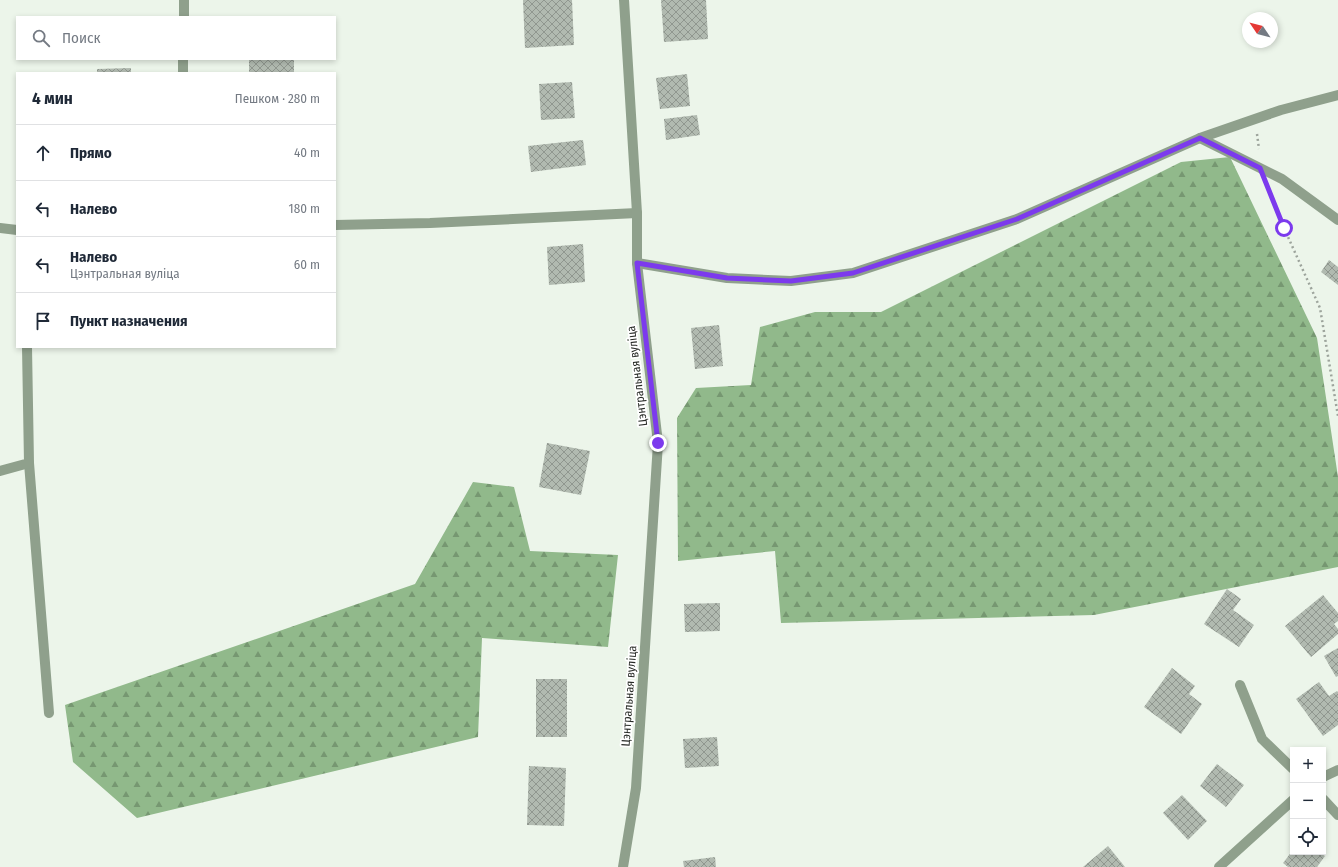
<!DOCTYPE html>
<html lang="ru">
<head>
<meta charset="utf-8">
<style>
	:root { --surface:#fff; --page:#f2f2f3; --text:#1f2937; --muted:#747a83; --line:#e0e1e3 }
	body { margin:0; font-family:"Fira Sans Condensed",sans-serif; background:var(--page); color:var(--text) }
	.controls { position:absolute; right:12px; bottom:12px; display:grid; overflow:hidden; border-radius:0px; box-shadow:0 2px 6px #0003 }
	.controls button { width:36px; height:36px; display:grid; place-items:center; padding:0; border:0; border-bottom:1px solid var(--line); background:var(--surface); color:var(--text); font:20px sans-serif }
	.compass { position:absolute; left:1242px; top:12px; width:36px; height:36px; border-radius:50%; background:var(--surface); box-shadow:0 2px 6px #0003; rotate:305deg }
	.stop { position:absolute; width:12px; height:12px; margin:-9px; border:3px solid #7c3aed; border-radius:50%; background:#fff }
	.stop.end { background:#7c3aed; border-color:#fff; box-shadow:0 1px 4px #0008 }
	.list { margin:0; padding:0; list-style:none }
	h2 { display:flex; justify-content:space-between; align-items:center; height:52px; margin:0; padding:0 16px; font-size:17px }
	h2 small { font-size:13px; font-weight:400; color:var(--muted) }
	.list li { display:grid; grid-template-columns:26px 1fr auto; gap:12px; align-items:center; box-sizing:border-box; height:56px; padding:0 16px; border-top:1px solid var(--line) }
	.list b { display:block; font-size:15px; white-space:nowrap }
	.list p { margin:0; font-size:13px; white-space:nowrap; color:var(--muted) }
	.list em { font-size:13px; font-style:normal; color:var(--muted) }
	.icon { flex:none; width:22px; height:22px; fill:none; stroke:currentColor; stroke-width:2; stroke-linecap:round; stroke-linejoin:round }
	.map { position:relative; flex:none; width:1338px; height:867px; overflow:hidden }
	.search { position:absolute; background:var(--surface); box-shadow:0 2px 6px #0003; left:16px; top:16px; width:320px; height:44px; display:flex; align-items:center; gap:10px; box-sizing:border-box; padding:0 14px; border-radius:0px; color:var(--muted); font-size:15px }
	.panel { position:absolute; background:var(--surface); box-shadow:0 2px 6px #0003; left:16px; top:72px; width:320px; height:276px; border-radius:0px }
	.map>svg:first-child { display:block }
	.forest { fill:url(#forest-firs) }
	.building { fill:url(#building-cross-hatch) }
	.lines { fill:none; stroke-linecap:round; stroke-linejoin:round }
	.path { stroke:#9da49c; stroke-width:2.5; stroke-dasharray:2 3; stroke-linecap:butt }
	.minor { stroke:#8fa08c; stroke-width:10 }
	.route { stroke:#7c3aed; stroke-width:5 }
	.labels { text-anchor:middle; stroke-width:3.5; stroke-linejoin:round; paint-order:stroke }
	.street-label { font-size:12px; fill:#272a26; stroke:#fff }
</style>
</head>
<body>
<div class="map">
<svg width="1338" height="867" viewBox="0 0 1338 867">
	<defs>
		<pattern id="forest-firs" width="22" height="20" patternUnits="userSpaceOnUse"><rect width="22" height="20" fill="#91b98b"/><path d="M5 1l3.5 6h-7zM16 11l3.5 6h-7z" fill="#769771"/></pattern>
		<pattern id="building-cross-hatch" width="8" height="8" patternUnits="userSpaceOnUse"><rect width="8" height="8" fill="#b1bab0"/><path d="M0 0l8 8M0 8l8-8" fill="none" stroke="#90978f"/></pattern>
	</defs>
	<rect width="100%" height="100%" fill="#ecf5ea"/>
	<!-- forest -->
	<g class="forest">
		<path d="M 1230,157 L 1317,338 L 1338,477 L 1338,567 L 1094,615 L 781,623 L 775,551 L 678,561 L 677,418 L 696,388 L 751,385 L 760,327 L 815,312 L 881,312 L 1181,162 Z"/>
		<path d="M 473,482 L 514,487 L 530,551 L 618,555 L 608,647 L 482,638 L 478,737 L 137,818 L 73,762 L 65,705 L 415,584 Z"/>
	</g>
	<!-- building -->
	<g class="building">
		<path d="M 523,0 L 572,0 L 574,45 L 525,48 Z"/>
		<path d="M 661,0 L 706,0 L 708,39 L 664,42 Z"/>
		<rect x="249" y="59" width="45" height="14"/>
		<path d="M 131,68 L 131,73 L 97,73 L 97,69 Z"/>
		<path d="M 687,74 L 690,106 L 660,109 L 656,78 Z"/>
		<path d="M 572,82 L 575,118 L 541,120 L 539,84 Z"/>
		<path d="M 697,115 L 700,135 L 666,140 L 664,119 Z"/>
		<path d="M 583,140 L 586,165 L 531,172 L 528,146 Z"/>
		<path d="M 583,244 L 585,282 L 549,285 L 547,247 Z"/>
		<path d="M 1329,260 L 1338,267 L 1338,285 L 1321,272 Z"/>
		<path d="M 719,325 L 723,366 L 695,369 L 691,328 Z"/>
		<path d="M 547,443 L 590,451 L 581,495 L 539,487 Z"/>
		<path d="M 1227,589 L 1241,599 L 1233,610 L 1254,625 L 1239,647 L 1204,624 Z"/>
		<path d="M 1323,595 L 1338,613 L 1338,621 L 1334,624 L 1338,629 L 1338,634 L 1311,657 L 1285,626 Z"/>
		<path d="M 720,603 L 720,631 L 685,632 L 684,604 Z"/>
		<path d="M 1338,648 L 1338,676 L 1336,677 L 1324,656 Z"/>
		<path d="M 1172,668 L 1195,686 L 1189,694 L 1202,704 L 1181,734 L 1144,707 Z"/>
		<rect x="536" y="679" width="31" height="58"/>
		<path d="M 1319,682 L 1329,696 L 1337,691 L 1338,692 L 1338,725 L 1323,736 L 1296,699 Z"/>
		<path d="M 717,737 L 719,766 L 685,768 L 683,739 Z"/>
		<path d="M 1217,764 L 1244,785 L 1226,807 L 1200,786 Z"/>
		<path d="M 529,766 L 566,768 L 564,826 L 527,825 Z"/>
		<path d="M 1182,795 L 1207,821 L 1188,840 L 1163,813 Z"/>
		<path d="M 1108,846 L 1125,867 L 1083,867 Z"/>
		<path d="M 1293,850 L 1293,852 L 1319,852 L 1325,856 L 1317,867 L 1288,867 L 1283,863 Z"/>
		<path d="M 715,857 L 716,867 L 684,867 L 683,861 Z"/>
	</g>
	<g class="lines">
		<!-- path -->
		<g class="path">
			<path d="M 1257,134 L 1259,149"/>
			<path d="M 1269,191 L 1284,228 L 1320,308 L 1338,416"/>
		</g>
		<!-- minor -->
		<g class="minor">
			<path d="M 184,17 L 184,0"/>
			<path d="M 183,73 L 183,59"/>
			<path d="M 1200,138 L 1282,179 L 1338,220"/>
			<path d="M 335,225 L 430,223 L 637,213"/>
			<path d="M 0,228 L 17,230"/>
			<path d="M 637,263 L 727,278 L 791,281 L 853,273 L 1017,219 L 1200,138 L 1281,110 L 1338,95"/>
			<path d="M 29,463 L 49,713"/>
			<path d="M 0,471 L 29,463 L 27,347"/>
			<path d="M 1240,685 L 1262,739 L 1293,769"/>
			<path d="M 1323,777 L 1338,770"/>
			<path d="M 1323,799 L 1338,815"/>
			<path d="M 623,867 L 636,788 L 658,443 L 637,263 L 637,213 L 624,0"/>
			<path d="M 1219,867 L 1293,800"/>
		</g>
	</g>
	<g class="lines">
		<!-- route -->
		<path class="route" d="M 658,443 L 637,263 L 727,278 L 791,281 L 853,273 L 1017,219 L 1200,138 L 1260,168 L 1284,228"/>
	</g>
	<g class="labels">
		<!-- street labels -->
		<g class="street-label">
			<text transform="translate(637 376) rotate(-97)" y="4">Цэнтральная вуліца</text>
			<text transform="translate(629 696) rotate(-86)" y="4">Цэнтральная вуліца</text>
		</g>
	</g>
</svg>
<div class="controls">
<button>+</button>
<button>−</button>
<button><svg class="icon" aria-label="locate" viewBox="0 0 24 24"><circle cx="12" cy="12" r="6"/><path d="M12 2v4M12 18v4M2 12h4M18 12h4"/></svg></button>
</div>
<svg class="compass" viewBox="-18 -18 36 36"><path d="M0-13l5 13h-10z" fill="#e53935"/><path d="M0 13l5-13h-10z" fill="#747a83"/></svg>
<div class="stop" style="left:1284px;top:228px"></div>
<div class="stop end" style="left:658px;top:443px"></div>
<div class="search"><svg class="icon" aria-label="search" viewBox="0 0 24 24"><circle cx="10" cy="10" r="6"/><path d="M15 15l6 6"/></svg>Поиск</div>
<section class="panel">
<h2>4 мин<small>Пешком · 280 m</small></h2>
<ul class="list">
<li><svg class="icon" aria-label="ahead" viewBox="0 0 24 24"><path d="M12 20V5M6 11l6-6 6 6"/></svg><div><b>Прямо</b></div><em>40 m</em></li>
<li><svg class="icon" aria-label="left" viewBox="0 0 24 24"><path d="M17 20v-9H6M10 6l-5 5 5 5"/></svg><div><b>Налево</b></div><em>180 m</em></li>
<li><svg class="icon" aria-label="left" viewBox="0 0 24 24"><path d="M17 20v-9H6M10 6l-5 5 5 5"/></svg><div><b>Налево</b><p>Цэнтральная вуліца</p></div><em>60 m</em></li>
<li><svg class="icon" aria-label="arrive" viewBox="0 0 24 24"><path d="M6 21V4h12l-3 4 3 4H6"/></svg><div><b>Пункт назначения</b></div></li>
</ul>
</section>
</div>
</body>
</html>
